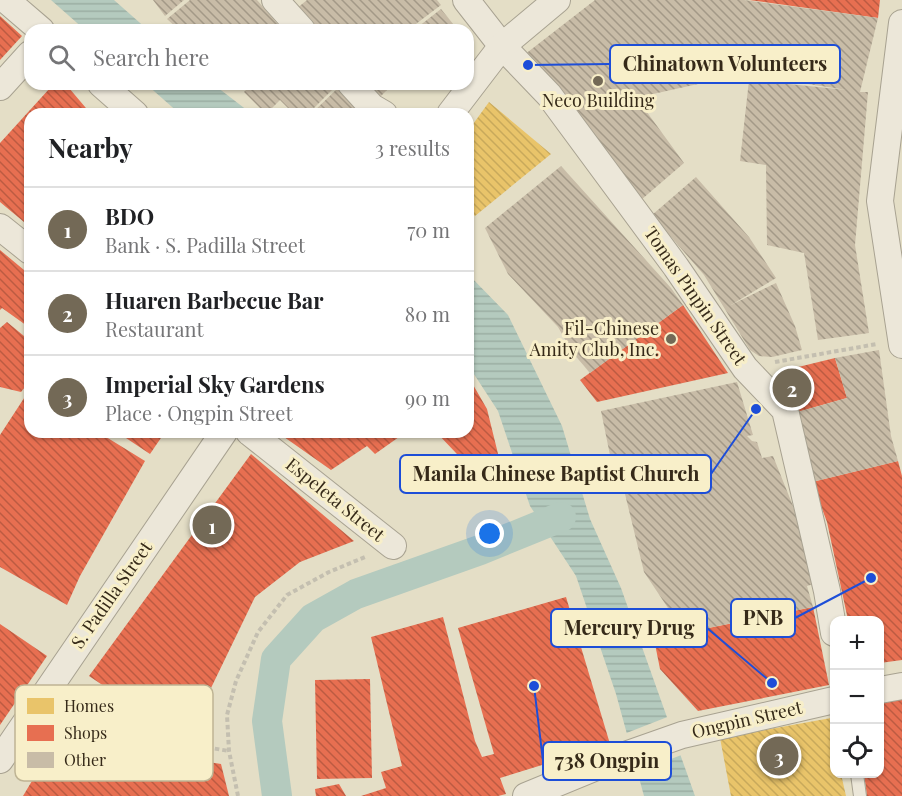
<!DOCTYPE html>
<html lang="en">
<head>
<meta charset="utf-8">
<style>
	:root { --surface:#fff; --page:#f6f6f6; --text:#202124; --muted:#757577; --line:#e0e0e0; --accent:#736956 }
	body { margin:0; font-family:"Playfair Display",serif; background:var(--page); color:var(--text) }
	.controls { position:absolute; right:18px; bottom:18px; display:grid; overflow:hidden; border-radius:12px; box-shadow:0 2px 4px #0004 }
	.controls button { width:54px; height:54px; display:grid; place-items:center; padding:0; border:0; border-bottom:2px solid var(--line); background:var(--surface); color:var(--text); font:30px sans-serif }
	.you { position:absolute; left:490px; top:534px; width:21px; height:21px; margin:-15px; border:4px solid #fff; border-radius:50%; background:#1a73e8; box-shadow:0 0 0 9px #1a73e833 }
	.badge { display:grid; place-items:center; width:39px; height:39px; border-radius:50%; background:var(--accent); color:#fff; font-size:20px; font-weight:700 }
	.pin { position:absolute; translate:-50% -50%; border:3px solid #fff; box-shadow:0 2px 6px #0006 }
	.list { margin:0; padding:0; list-style:none }
	h2 { display:flex; justify-content:space-between; align-items:center; height:78px; margin:0; padding:0 24px; font-size:26px }
	h2 small { font-size:20px; font-weight:400; color:var(--muted) }
	.list li { display:grid; grid-template-columns:39px 1fr auto; gap:18px; align-items:center; box-sizing:border-box; height:84px; padding:0 24px; border-top:2px solid var(--line) }
	.list b { display:block; font-size:22px; white-space:nowrap }
	.list p { margin:0; font-size:20px; white-space:nowrap; color:var(--muted) }
	.list em { font-size:20px; font-style:normal; color:var(--muted) }
	.icon { flex:none; width:33px; height:33px; fill:none; stroke:currentColor; stroke-width:2; stroke-linecap:round; stroke-linejoin:round }
	.map { position:relative; flex:none; width:902px; height:796px; overflow:hidden }
	.search { position:absolute; background:var(--surface); box-shadow:0 2px 4px #0004; left:24px; top:24px; width:450px; height:66px; display:flex; align-items:center; gap:15px; box-sizing:border-box; padding:0 21px; border-radius:18px; color:var(--muted); font-size:22px }
	.panel { position:absolute; background:var(--surface); box-shadow:0 2px 4px #0004; left:24px; top:108px; width:450px; height:330px; border-radius:18px }
	.map>svg:first-child { display:block }
	.water { fill:url(#water-rules) }
	.pier { fill:#e4dec6 }
	.homes { fill:url(#homes-back-hatch) }
	.shops { fill:url(#shops-back-hatch) }
	.lines { fill:none; stroke-linecap:round; stroke-linejoin:round }
	.canal { stroke:#b4cabe; stroke-width:30 }
	.building { fill:url(#building-back-hatch) }
	.lane-casing { stroke:#a8a291; stroke-width:14 }
	.street-casing { stroke:#a8a291; stroke-width:28 }
	.path { stroke:#c4bfb0; stroke-width:4; stroke-dasharray:4.5 3; stroke-linecap:butt }
	.lane { stroke:#ece7d9; stroke-width:12 }
	.street { stroke:#ece7d9; stroke-width:26 }
	.poi-dot { fill:#736956; stroke:#f8efc9; stroke-width:2 }
	.labels { text-anchor:middle; stroke-width:6; stroke-linejoin:round; paint-order:stroke }
	.poi-label { font-size:18px; fill:#362a19; stroke:#f8efc9 }
	.street-label { font-size:18px; fill:#362a19; stroke:#f8efc9 }
	.key { fill:#f8efc9; stroke:#beb494; stroke-width:1.5 }
	.key-label { font-size:16px; fill:#362a19 }
	.leader { fill:none; stroke:#1d4ed8; stroke-width:2 }
	.callout-dot { fill:#1d4ed8; stroke:#f8efc9; stroke-width:2 }
	.callout { fill:#f8efc9; stroke:#1d4ed8; stroke-width:2 }
	.callout-label { font-size:20px; text-anchor:middle; font-weight:bold; fill:#362a19 }
</style>
</head>
<body>
<div class="map">
<svg width="902" height="796" viewBox="0 0 902 796">
	<defs>
		<pattern id="water-rules" width="6" height="5" patternUnits="userSpaceOnUse" patternTransform="scale(1.5)"><rect width="6" height="5" fill="#b4cabe"/><path d="M0 2.5h6" fill="none" stroke="#9baea3"/></pattern>
		<pattern id="homes-back-hatch" width="6" height="6" patternUnits="userSpaceOnUse" patternTransform="scale(1.5)"><rect width="6" height="6" fill="#e9c46a"/><path d="M-1 5l2 2M0 0l6 6M5-1l2 2" fill="none" stroke="#c8a95b"/></pattern>
		<pattern id="shops-back-hatch" width="6" height="6" patternUnits="userSpaceOnUse" patternTransform="scale(1.5)"><rect width="6" height="6" fill="#e76f51"/><path d="M-1 5l2 2M0 0l6 6M5-1l2 2" fill="none" stroke="#bc5b42"/></pattern>
		<pattern id="building-back-hatch" width="6" height="6" patternUnits="userSpaceOnUse" patternTransform="scale(1.5)"><rect width="6" height="6" fill="#c8bca7"/><path d="M-1 5l2 2M0 0l6 6M5-1l2 2" fill="none" stroke="#a39987"/></pattern>
	</defs>
	<rect width="100%" height="100%" fill="#e4dec6"/>
	<!-- water -->
	<g class="water">
		<path d="M 51,0 L 114,0 L 148,30 L 85,30 Z"/>
		<path d="M 146,84 L 213,84 L 252,114 L 180,114 Z"/>
		<path d="M 468,274 L 508,315 L 562,426 L 590,519 L 621,588 L 695,796 L 644,796 L 616,694 L 576,576 L 530,506 L 498,411 L 468,365 Z"/>
	</g>
	<!-- pier -->
	<path class="pier" d="M 670,716 L 684,754 L 635,773 L 624,734 Z"/>
	<!-- homes -->
	<g class="homes">
		<path d="M 489,102 L 551,154 L 475,216 L 469,210 L 468,212 L 468,131 Z"/>
		<path d="M 831,718 L 834,738 L 834,774 L 841,774 L 846,796 L 731,796 L 720,738 Z"/>
	</g>
	<!-- shops -->
	<g class="shops">
		<path d="M 749,0 L 880,0 L 878,18 Z"/>
		<path d="M 0,16 L 22,36 L 0,60 Z"/>
		<path d="M 56,86 L 69,88 L 91,114 L 30,114 L 30,227 L 0,202 L 0,143 L 50,88 Z"/>
		<path d="M 0,250 L 30,275 L 30,328 L 2,308 L 0,310 Z"/>
		<path d="M 683,305 L 728,373 L 597,402 L 580,380 Z"/>
		<path d="M 7,322 L 30,341 L 30,381 L 21,392 L 0,387 L 0,328 Z"/>
		<path d="M 835,358 L 847,398 L 794,413 L 779,381 L 782,374 L 786,370 Z"/>
		<path d="M 468,376 L 487,409 L 501,466 L 495,494 L 436,432 L 468,432 Z"/>
		<path d="M 30,389 L 30,432 L 98,432 L 145,461 L 80,576 L 67,605 L 0,567 L 0,435 Z"/>
		<path d="M 117,432 L 165,432 L 150,454 Z"/>
		<path d="M 277,432 L 406,432 L 375,454 L 367,446 L 331,470 Z"/>
		<path d="M 251,454 L 354,541 L 300,562 L 255,597 L 211,688 L 206,733 L 162,725 L 89,676 Z"/>
		<path d="M 898,461 L 902,476 L 902,660 L 880,663 L 880,620 L 848,620 L 827,522 L 812,482 Z"/>
		<path d="M 566,597 L 610,744 L 500,778 L 506,794 L 498,796 L 361,796 L 386,788 L 381,772 L 402,766 L 371,637 L 443,617 L 475,741 L 482,757 L 494,754 L 458,628 Z"/>
		<path d="M 813,607 L 829,685 L 698,711 L 660,669 L 654,639 Z"/>
		<path d="M 0,624 L 47,656 L 0,725 Z"/>
		<path d="M 370,679 L 372,778 L 317,779 L 315,680 Z"/>
		<path d="M 902,694 L 902,796 L 867,796 L 864,774 L 880,774 L 880,697 Z"/>
		<path d="M 76,707 L 153,753 L 221,764 L 229,796 L 23,796 Z"/>
		<path d="M 339,784 L 346,796 L 316,796 L 315,789 Z"/>
	</g>
	<g class="lines">
		<!-- canal -->
		<path class="canal" d="M 277,796 L 267,721 L 276,659 L 313,618 L 356,594 L 480,550 L 561,517"/>
	</g>
	<!-- building -->
	<g class="building">
		<path d="M 153,0 L 184,0 L 165,16 Z"/>
		<path d="M 190,0 L 257,0 L 283,30 L 179,30 L 167,19 Z"/>
		<path d="M 307,0 L 437,0 L 441,5 L 408,30 L 316,30 L 296,9 Z"/>
		<path d="M 595,0 L 744,0 L 878,18 L 860,92 L 868,92 L 855,245 L 869,333 L 818,340 L 804,253 L 767,245 L 766,165 L 740,161 L 749,80 L 847,90 L 743,74 L 653,94 L 641,104 L 684,163 L 641,200 L 524,55 Z"/>
		<path d="M 441,9 L 458,30 L 414,30 Z"/>
		<path d="M 252,84 L 338,84 L 308,114 L 294,114 L 280,100 L 266,114 L 244,92 Z"/>
		<path d="M 369,84 L 393,84 L 381,96 Z"/>
		<path d="M 339,87 L 366,114 L 311,114 Z"/>
		<path d="M 561,166 L 671,288 L 683,305 L 590,373 L 573,353 L 558,327 L 508,274 L 485,228 Z"/>
		<path d="M 696,177 L 749,237 L 776,278 L 731,305 L 776,283 L 795,326 L 802,350 L 772,357 L 759,356 L 750,350 L 704,275 L 652,215 Z"/>
		<path d="M 879,350 L 891,436 L 898,461 L 812,482 L 794,413 L 847,398 L 835,358 Z"/>
		<path d="M 737,382 L 753,435 L 747,436 L 752,441 L 757,442 L 762,458 L 773,456 L 793,506 L 817,583 L 807,586 L 813,607 L 698,630 L 691,612 L 674,617 L 644,572 L 625,494 L 612,465 L 601,411 Z"/>
	</g>
	<g class="lines">
		<defs>
			<path id="lane" d="M 857,774 L 860,796"/>
			<g id="street">
				<path d="M 6,0 L 41,30"/>
				<path d="M 275,0 L 302,30"/>
				<path d="M 466,0 L 502,46 L 549,95 L 676,267 L 745,368 L 785,410 L 827,591 L 834,633"/>
				<path d="M 902,23 L 880,201 L 902,345"/>
				<path d="M 101,84 L 135,114"/>
				<path d="M 351,84 L 372,107 L 384,114"/>
				<path d="M 0,87 L 30,54"/>
				<path d="M 450,114 L 502,46 L 557,0"/>
				<path d="M 0,227 L 30,251"/>
				<path d="M 249,432 L 393,546"/>
				<path d="M 880,690 L 902,686"/>
				<path d="M 0,760 L 224,432"/>
				<path d="M 526,796 L 628,754 L 682,735 L 834,700"/>
			</g>
		</defs>
		<!-- lane casing -->
		<use href="#lane" class="lane-casing"/>
		<!-- street casing -->
		<use href="#street" class="street-casing"/>
		<!-- path -->
		<g class="path">
			<path d="M 775,362 L 877,344"/>
			<path d="M 81,688 L 158,739 L 229,751"/>
			<path d="M 238,796 L 229,751 L 227,715 L 236,681 L 258,632 L 287,595 L 329,572 L 365,557"/>
		</g>
		<!-- lane -->
		<use href="#lane" class="lane"/>
		<!-- street -->
		<use href="#street" class="street"/>
	</g>
	<!-- markers -->
	<g class="poi-dot">
		<circle cx="598" cy="81" r="6"/>
		<circle cx="671" cy="339" r="6"/>
	</g>
	<g class="labels">
		<!-- poi labels -->
		<g class="poi-label">
			<text x="598" y="107">Neco Building</text>
			<text x="659" y="335" text-anchor="end">Fil-Chinese<tspan x="659" dy="21">Amity Club, Inc.</tspan></text>
		</g>
		<!-- street labels -->
		<g class="street-label">
			<text transform="translate(695 296) rotate(55)" y="6">Tomas Pinpin Street</text>
			<text transform="translate(335 500) rotate(39)" y="6">Espeleta Street</text>
			<text transform="translate(112 595) rotate(-55)" y="6">S. Padilla Street</text>
			<text transform="translate(747 720) rotate(-13)" y="6">Ongpin Street</text>
		</g>
	</g>
	<!-- legend -->
	<rect x="15" y="685" width="198" height="96" rx="9" class="key"/>
	<rect x="27" y="698" width="27" height="16" fill="#e9c46a"/>
	<rect x="27" y="725" width="27" height="16" fill="#e76f51"/>
	<rect x="27" y="752" width="27" height="16" fill="#c8bca7"/>
	<g class="key-label">
		<text x="64" y="712">Homes</text>
		<text x="64" y="739">Shops</text>
		<text x="64" y="766">Other</text>
	</g>
	<!-- callouts -->
	<path class="leader" d="M528 65L610 64M756 409L711 474M871 578L795 618M772 683L707 628M534 686L543 761"/>
	<g class="callout-dot">
		<circle cx="528" cy="65" r="6"/>
		<circle cx="756" cy="409" r="6"/>
		<circle cx="871" cy="578" r="6"/>
		<circle cx="772" cy="683" r="6"/>
		<circle cx="534" cy="686" r="6"/>
	</g>
	<g class="callout">
		<rect x="610" y="45" width="230" height="38" rx="6"/>
		<rect x="400" y="455" width="311" height="38" rx="6"/>
		<rect x="731" y="599" width="64" height="38" rx="6"/>
		<rect x="551" y="609" width="156" height="38" rx="6"/>
		<rect x="543" y="742" width="128" height="38" rx="6"/>
	</g>
	<g class="callout-label">
		<text x="725" y="71">Chinatown Volunteers</text>
		<text x="556" y="481">Manila Chinese Baptist Church</text>
		<text x="763" y="625">PNB</text>
		<text x="629" y="635">Mercury Drug</text>
		<text x="607" y="768">738 Ongpin</text>
	</g>
</svg>
<div class="controls">
<button>+</button>
<button>−</button>
<button><svg class="icon" aria-label="locate" viewBox="0 0 24 24"><circle cx="12" cy="12" r="6"/><path d="M12 2v4M12 18v4M2 12h4M18 12h4"/></svg></button>
</div>
<div class="you"></div>
<div class="pin badge" style="left:212px;top:525px">1</div>
<div class="pin badge" style="left:792px;top:388px">2</div>
<div class="pin badge" style="left:779px;top:756px">3</div>
<div class="search"><svg class="icon" aria-label="search" viewBox="0 0 24 24"><circle cx="10" cy="10" r="6"/><path d="M15 15l6 6"/></svg>Search here</div>
<section class="panel">
<h2>Nearby<small>3 results</small></h2>
<ul class="list">
<li><span class="badge">1</span><div><b>BDO</b><p>Bank · S. Padilla Street</p></div><em>70 m</em></li>
<li><span class="badge">2</span><div><b>Huaren Barbecue Bar</b><p>Restaurant</p></div><em>80 m</em></li>
<li><span class="badge">3</span><div><b>Imperial Sky Gardens</b><p>Place · Ongpin Street</p></div><em>90 m</em></li>
</ul>
</section>
</div>
</body>
</html>
